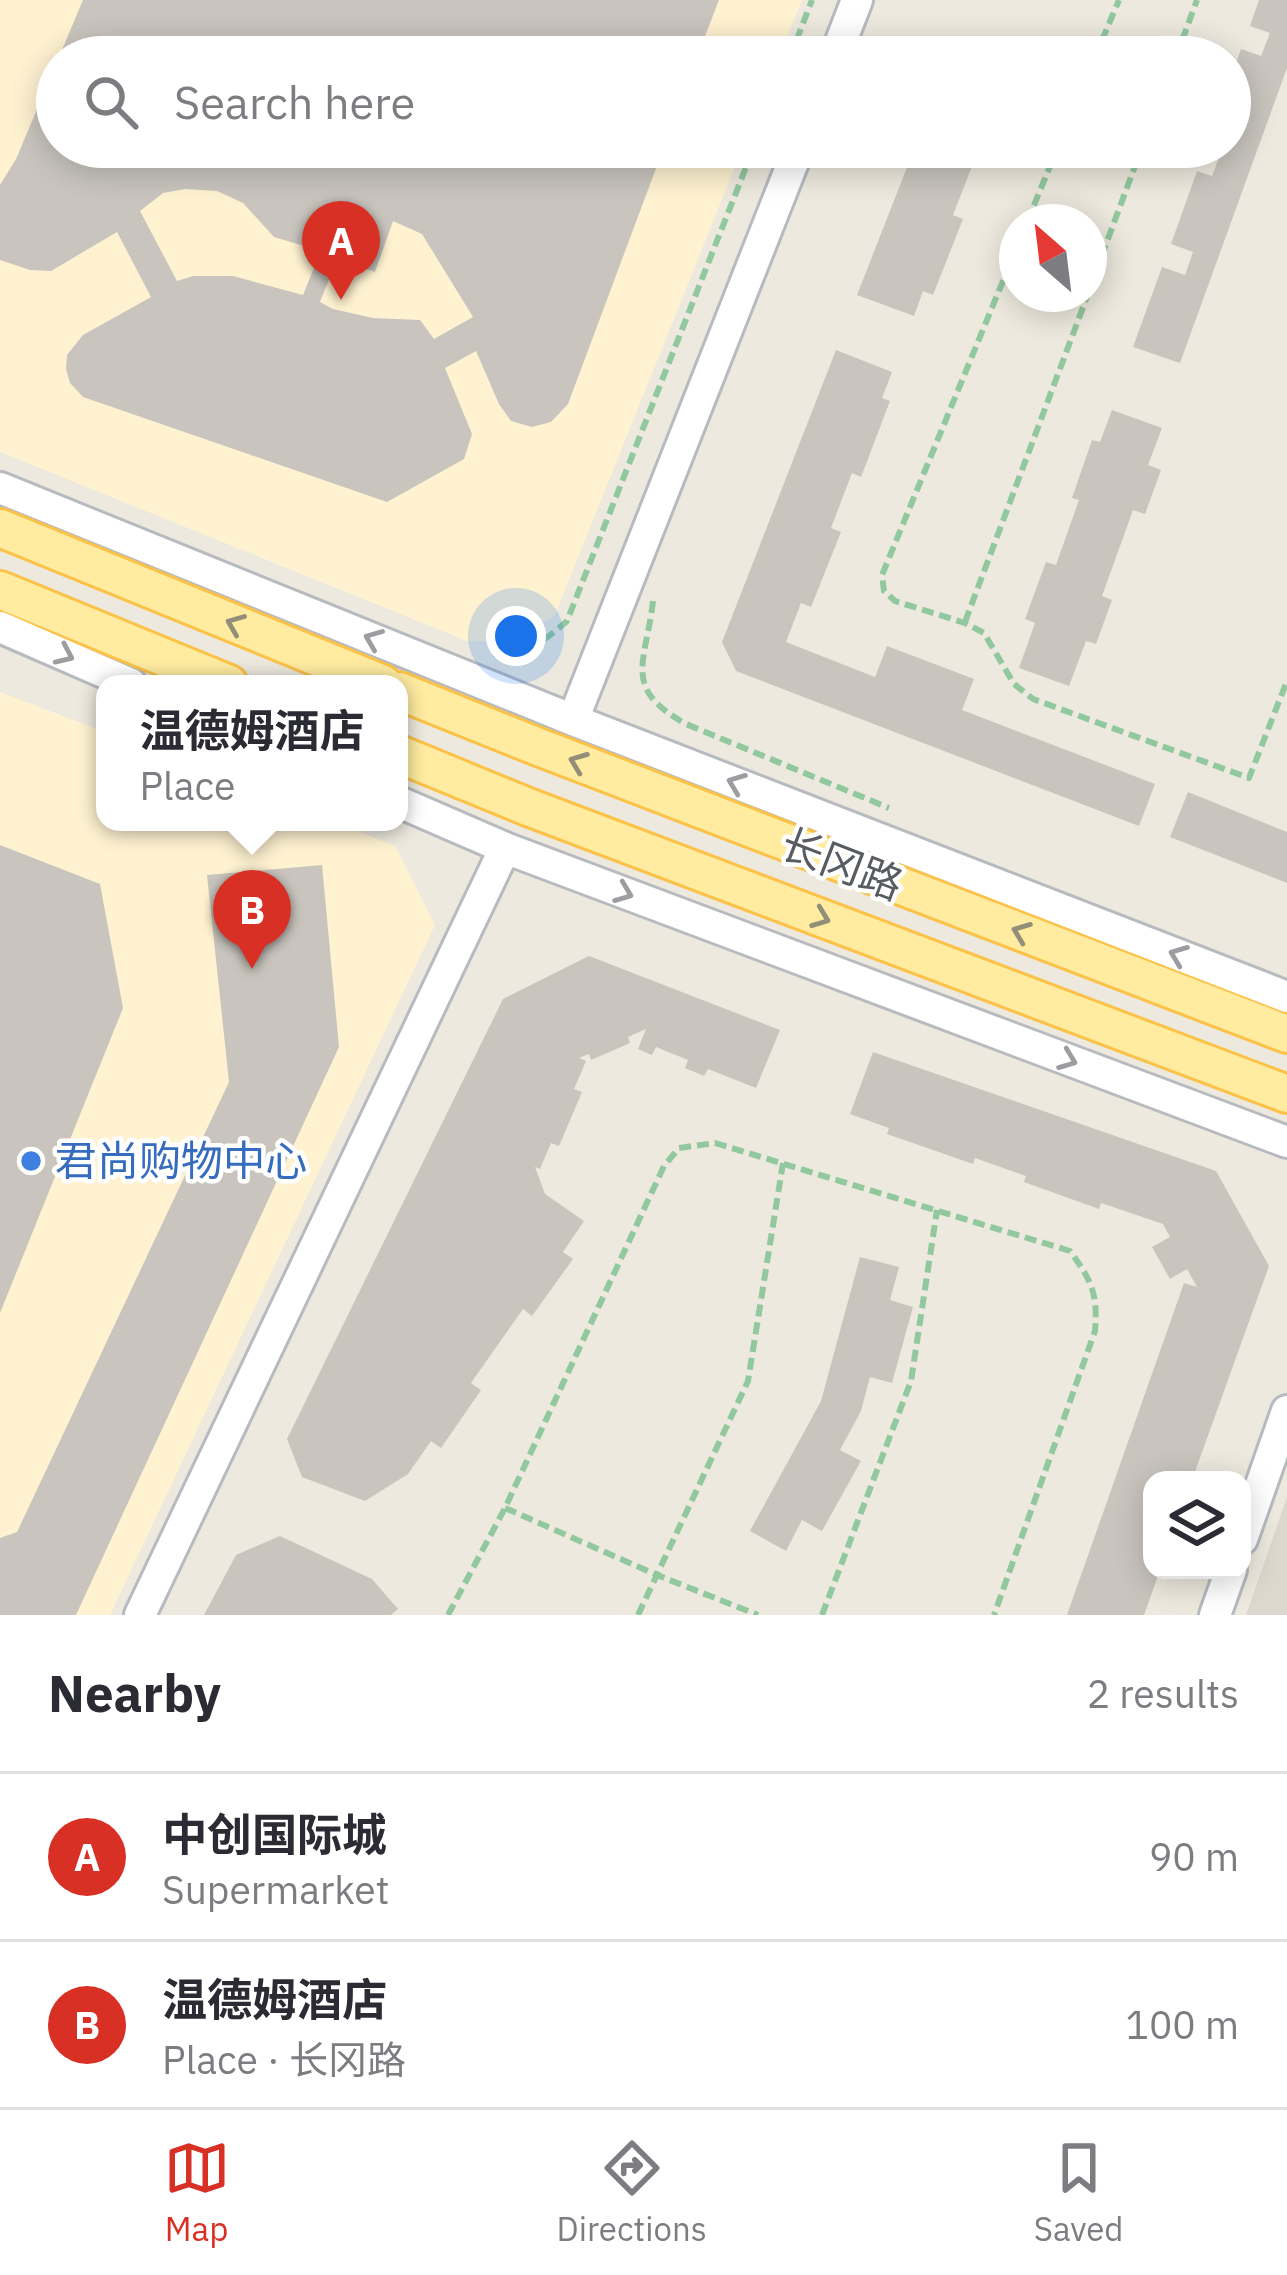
<!DOCTYPE html>
<html lang="en">
<head>
<meta charset="utf-8">
<style>
	:root { --surface:#fff; --page:#f7f7f7; --text:#2b2b33; --muted:#7c7c81; --line:#e1e1e2; --accent:#d93025 }
	body { margin:0; font-family:"IBM Plex Sans","Noto Sans SC",sans-serif; background:var(--page); color:var(--text) }
	.controls { position:absolute; right:36px; bottom:36px; display:grid; overflow:hidden; border-radius:24px; box-shadow:0 6px 30px #0003 }
	.controls button { width:108px; height:108px; display:grid; place-items:center; padding:0; border:0; border-bottom:3px solid var(--line); background:var(--surface); color:var(--text); font:60px sans-serif }
	.compass { position:absolute; left:999px; top:204px; width:108px; height:108px; border-radius:50%; background:var(--surface); box-shadow:0 6px 30px #0003; rotate:332deg }
	.you { position:absolute; left:516px; top:636px; width:42px; height:42px; margin:-30px; border:9px solid #fff; border-radius:50%; background:#1a73e8; box-shadow:0 0 0 18px #1a73e833 }
	.badge { display:grid; place-items:center; width:78px; height:78px; border-radius:50%; background:var(--accent); color:#fff; font-size:39px; font-weight:700 }
	.pin { position:absolute; translate:-50% -99px; filter:drop-shadow(0 3px 6px #0008) }
	.pin::after { content:''; position:absolute; top:63px; width:42px; height:36px; background:inherit; clip-path:polygon(0 0,100% 0,50% 100%) }
	.popup { position:absolute; left:96px; top:675px; width:312px; height:156px; box-sizing:border-box; display:grid; place-content:center; border-radius:24px; background:var(--surface); filter:drop-shadow(0 3px 9px #0005); font-size:39px; white-space:nowrap; color:var(--muted) }
	.popup b { font-size:45px; color:var(--text) }
	.popup::after { content:''; position:absolute; left:50%; top:100%; margin-left:-24px; border:24px solid transparent; border-top-color:var(--surface) }
	.list { margin:0; padding:0; list-style:none }
	h2 { display:flex; justify-content:space-between; align-items:center; height:156px; margin:0; padding:0 48px; font-size:51px }
	h2 small { font-size:39px; font-weight:400; color:var(--muted) }
	.list li { display:grid; grid-template-columns:78px 1fr auto; gap:36px; align-items:center; box-sizing:border-box; height:168px; padding:0 48px; border-top:3px solid var(--line) }
	.list b { display:block; font-size:45px; white-space:nowrap }
	.list p { margin:0; font-size:39px; white-space:nowrap; color:var(--muted) }
	.list em { font-size:39px; font-style:normal; color:var(--muted) }
	.icon { flex:none; width:66px; height:66px; fill:none; stroke:currentColor; stroke-width:2; stroke-linecap:round; stroke-linejoin:round }
	.map { position:relative; flex:none; width:1287px; height:1615px; overflow:hidden }
	.search { position:absolute; background:var(--surface); box-shadow:0 6px 30px #0003; left:36px; right:36px; top:36px; height:132px; display:flex; align-items:center; gap:30px; box-sizing:border-box; padding:0 42px; border-radius:66px; color:var(--muted); font-size:45px }
	.sheet { height:492px; background:var(--surface) }
	nav { display:flex; justify-content:space-around; align-items:center; box-sizing:border-box; height:168px; border-top:3px solid var(--line); background:var(--surface); font-size:33px; color:var(--muted) }
	nav a { display:grid; justify-items:center; gap:6px }
	nav .on { color:var(--accent) }
	.map>svg:first-child { display:block }
	.commercial { fill:#fff2d1 }
	.education { fill:#dcd8cd }
	.building { fill:#c9c5be; fill-rule:evenodd }
	.lines { fill:none; stroke-linecap:round; stroke-linejoin:round }
	.minor-casing { stroke:#b7babf; stroke-width:36 }
	.major-casing { stroke:#fcc248; stroke-width:42 }
	.path { stroke:#91c89e; stroke-width:6; stroke-dasharray:12 6; stroke-linecap:butt }
	.minor { stroke:#fff; stroke-width:30 }
	.major { stroke:#ffeca1; stroke-width:36 }
	.oneway { stroke:#928e77 }
	.oneway2 { stroke:#9b9da0 }
	.shop-dot { fill:#3f7fe0; stroke:#fff; stroke-width:4.5 }
	.labels { text-anchor:middle; stroke-width:9; stroke-linejoin:round; paint-order:stroke }
	.street-label { font-size:42px; fill:#585c61; stroke:#fff }
	.shop-label { font-size:42px; fill:#366cbe; stroke:#fff; text-anchor:start }
</style>
</head>
<body>
<div class="map">
<svg width="1287" height="1615" viewBox="0 0 1287 1615">
	<rect width="100%" height="100%" fill="#ede9de"/>
	<!-- commercial -->
	<g class="commercial">
		<path d="M 0,0 L 802,0 L 779,57 L 57,57 L 57,147 L 743,147 L 555,615 L 511,642 L 467,641 L 0,452 Z"/>
		<path d="M 0,692 L 105,732 L 105,822 L 334,822 L 395,846 L 435,925 L 110,1615 L 0,1615 Z"/>
	</g>
	<!-- education -->
	<path class="education" d="M 1287,1497 L 1287,1615 L 1246,1615 Z"/>
	<!-- building -->
	<g class="building">
		<path d="M 83,0 L 719,0 L 697,57 L 59,57 Z"/>
		<path d="M 1259,0 L 1287,0 L 1287,68 L 1180,363 L 1133,347 L 1162,267 L 1185,275 L 1193,252 L 1171,244 L 1197,171 L 1212,176 L 1223,147 L 1230,147 L 1230,80 L 1241,49 L 1261,56 L 1270,33 L 1250,26 Z"/>
		<path d="M 957,37 L 1008,57 L 949,57 Z"/>
		<path d="M 57,62 L 57,147 L 664,147 L 568,404 L 551,422 L 532,427 L 511,421 L 499,404 L 476,351 L 445,368 L 472,434 L 464,459 L 387,502 L 83,397 L 70,383 L 66,369 L 67,355 L 83,335 L 151,297 L 117,232 L 51,271 L 30,270 L 0,260 L 0,185 L 16,159 ZM 185,189 L 217,191 L 243,203 L 274,237 L 321,251 L 303,295 L 233,276 L 193,276 L 177,281 L 140,211 L 163,193 ZM 393,221 L 422,234 L 473,317 L 434,339 L 420,320 L 373,318 L 333,309 L 320,302 L 337,259 L 375,272 Z"/>
		<path d="M 915,147 L 990,147 L 983,164 L 974,161 L 953,215 L 963,219 L 933,295 L 923,291 L 914,316 L 857,295 Z"/>
		<path d="M 836,350 L 892,372 L 882,398 L 890,401 L 861,477 L 852,473 L 831,528 L 841,532 L 811,607 L 801,603 L 786,642 L 875,677 L 887,646 L 974,679 L 962,710 L 1155,784 L 1139,826 L 736,671 L 722,642 Z"/>
		<path d="M 1112,410 L 1162,428 L 1148,465 L 1161,470 L 1145,514 L 1133,510 L 1102,596 L 1112,600 L 1096,644 L 1086,641 L 1069,686 L 1019,668 L 1035,623 L 1025,619 L 1046,562 L 1056,565 L 1079,500 L 1072,498 L 1092,440 L 1100,442 Z"/>
		<path d="M 1188,792 L 1287,832 L 1287,883 L 1170,837 Z"/>
		<path d="M 0,845 L 100,884 L 123,1008 L 0,1313 Z"/>
		<path d="M 322,865 L 339,1047 L 76,1615 L 0,1615 L 0,1538 L 17,1532 L 229,1082 L 207,875 Z"/>
		<path d="M 589,956 L 780,1030 L 756,1088 L 708,1069 L 704,1076 L 685,1068 L 688,1060 L 656,1047 L 652,1055 L 638,1049 L 646,1029 L 628,1037 L 630,1043 L 591,1060 L 589,1054 L 579,1058 L 586,1061 L 574,1089 L 582,1092 L 559,1146 L 551,1143 L 540,1169 L 535,1167 L 545,1194 L 584,1221 L 563,1252 L 573,1259 L 532,1316 L 523,1309 L 471,1383 L 481,1390 L 441,1448 L 431,1441 L 408,1474 L 365,1501 L 302,1477 L 287,1439 L 503,999 Z"/>
		<path d="M 873,1052 L 1216,1171 L 1269,1266 L 1192,1480 L 1152,1480 L 1152,1570 L 1160,1570 L 1144,1615 L 1067,1615 L 1184,1283 L 1197,1287 L 1187,1269 L 1170,1279 L 1152,1247 L 1170,1237 L 1163,1224 L 1101,1203 L 1099,1209 L 1024,1182 L 1026,1176 L 975,1158 L 973,1164 L 887,1134 L 889,1128 L 850,1114 Z"/>
		<path d="M 860,1257 L 899,1267 L 890,1300 L 913,1307 L 892,1383 L 870,1377 L 861,1411 L 840,1450 L 861,1461 L 822,1531 L 802,1520 L 786,1551 L 750,1531 L 821,1401 Z"/>
		<path d="M 280,1536 L 372,1579 L 398,1609 L 391,1615 L 204,1615 L 236,1555 Z"/>
	</g>
	<g class="lines">
		<defs>
			<g id="minor">
				<path d="M 835,57 L 857,0"/>
				<path d="M 0,488 L 573,720 L 1287,997"/>
				<path d="M 0,627 L 131,684"/>
				<path d="M 573,720 L 799,147"/>
				<path d="M 399,802 L 505,848 L 1287,1142"/>
				<path d="M 1242,1539 L 1287,1411"/>
				<path d="M 140,1615 L 505,848"/>
				<path d="M 1215,1615 L 1231,1570"/>
			</g>
			<g id="major">
				<path d="M 0,528 L 383,684"/>
				<path d="M 0,590 L 229,684"/>
				<path d="M 399,691 L 536,746 L 1287,1034"/>
				<path d="M 399,754 L 528,807 L 1287,1094"/>
			</g>
		</defs>
		<!-- minor casing -->
		<use href="#minor" class="minor-casing"/>
		<!-- major casing -->
		<use href="#major" class="major-casing"/>
		<!-- path -->
		<g class="path">
			<path d="M 790,57 L 812,0"/>
			<path d="M 1095,57 L 1119,0"/>
			<path d="M 1176,57 L 1197,0"/>
			<path d="M 1027,222 L 1058,147"/>
			<path d="M 1017,247 L 882,575 L 884,591 L 895,601 L 965,623 L 984,633 L 1014,684 L 1033,699 L 1249,778 L 1287,681"/>
			<path d="M 1089,290 L 1142,147"/>
			<path d="M 653,601 C 646,663 621,688 686,724 L 889,808"/>
			<path d="M 965,622 L 1088,294"/>
			<path d="M 493,654 C 529,651 540,645 567,621 L 754,147"/>
			<path d="M 505,1508 L 657,1575 L 758,1615"/>
			<path d="M 448,1615 L 505,1508 L 664,1166 L 679,1148 L 715,1143 L 1070,1251 C 1092,1281 1098,1294 1095,1331 L 994,1615"/>
			<path d="M 638,1615 L 748,1381 L 783,1163"/>
			<path d="M 822,1615 L 911,1381 L 937,1210"/>
		</g>
		<!-- minor -->
		<use href="#minor" class="minor"/>
		<!-- major -->
		<use href="#major" class="major"/>
	</g>
	<!-- one-way arrows -->
	<defs><path id="oneway-chevron" d="M-2-3.5L2.5 0L-2 3.5" fill="none" stroke-width="1.6" stroke-linecap="round" stroke-linejoin="round" transform="scale(3)"/></defs>
	<g class="oneway">
		<use href="#oneway-chevron" transform="translate(235 624) rotate(-158)"/>
		<use href="#oneway-chevron" transform="translate(578 762) rotate(-159)"/>
		<use href="#oneway-chevron" transform="translate(821 918) rotate(21)"/>
		<use href="#oneway-chevron" transform="translate(1021 932) rotate(-159)"/>
	</g>
	<g class="oneway2">
		<use href="#oneway-chevron" transform="translate(373 639) rotate(-158)"/>
		<use href="#oneway-chevron" transform="translate(65 655) rotate(24)"/>
		<use href="#oneway-chevron" transform="translate(736 783) rotate(-159)"/>
		<use href="#oneway-chevron" transform="translate(624 893) rotate(21)"/>
		<use href="#oneway-chevron" transform="translate(1178 955) rotate(-159)"/>
		<use href="#oneway-chevron" transform="translate(1068 1060) rotate(21)"/>
	</g>
	<!-- markers -->
	<circle class="shop-dot" cx="31" cy="1161" r="12"/>
	<g class="labels">
		<!-- street labels -->
		<g class="street-label">
			<text transform="translate(842 864) rotate(21)" y="15">长冈路</text>
		</g>
		<!-- shop labels -->
		<g class="shop-label">
			<text x="55" y="1176">君尚购物中心</text>
		</g>
	</g>
</svg>
<div class="controls">
<button><svg class="icon" aria-label="layers" viewBox="0 0 24 24"><path d="M12 4l9 5-9 5-9-5zM3 14l9 5 9-5"/></svg></button>
</div>
<svg class="compass" viewBox="-18 -18 36 36"><path d="M0-13l5 13h-10z" fill="#e53935"/><path d="M0 13l5-13h-10z" fill="#7c7c81"/></svg>
<div class="you"></div>
<div class="pin badge" style="left:341px;top:300px">A</div>
<div class="pin badge" style="left:252px;top:969px">B</div>
<div class="popup"><b>温德姆酒店</b>Place</div>
<div class="search"><svg class="icon" aria-label="search" viewBox="0 0 24 24"><circle cx="10" cy="10" r="6"/><path d="M15 15l6 6"/></svg>Search here</div>
</div>
<section class="sheet">
<h2>Nearby<small>2 results</small></h2>
<ul class="list">
<li><span class="badge">A</span><div><b>中创国际城</b><p>Supermarket</p></div><em>90 m</em></li>
<li><span class="badge">B</span><div><b>温德姆酒店</b><p>Place · 长冈路</p></div><em>100 m</em></li>
</ul>
</section>
<nav>
<a class="on"><svg class="icon" aria-label="map" viewBox="0 0 24 24"><path d="M3 6l6-2 6 2 6-2v14l-6 2-6-2-6 2zM9 4v14M15 6v14"/></svg>Map</a>
<a><svg class="icon" aria-label="directions" viewBox="0 0 24 24"><path d="M12 3l9 9-9 9-9-9zM9 14v-3h6M13 9l2 2-2 2"/></svg>Directions</a>
<a><svg class="icon" aria-label="saved" viewBox="0 0 24 24"><path d="M7 4h10v16l-5-4-5 4z"/></svg>Saved</a>
</nav>
</body>
</html>
